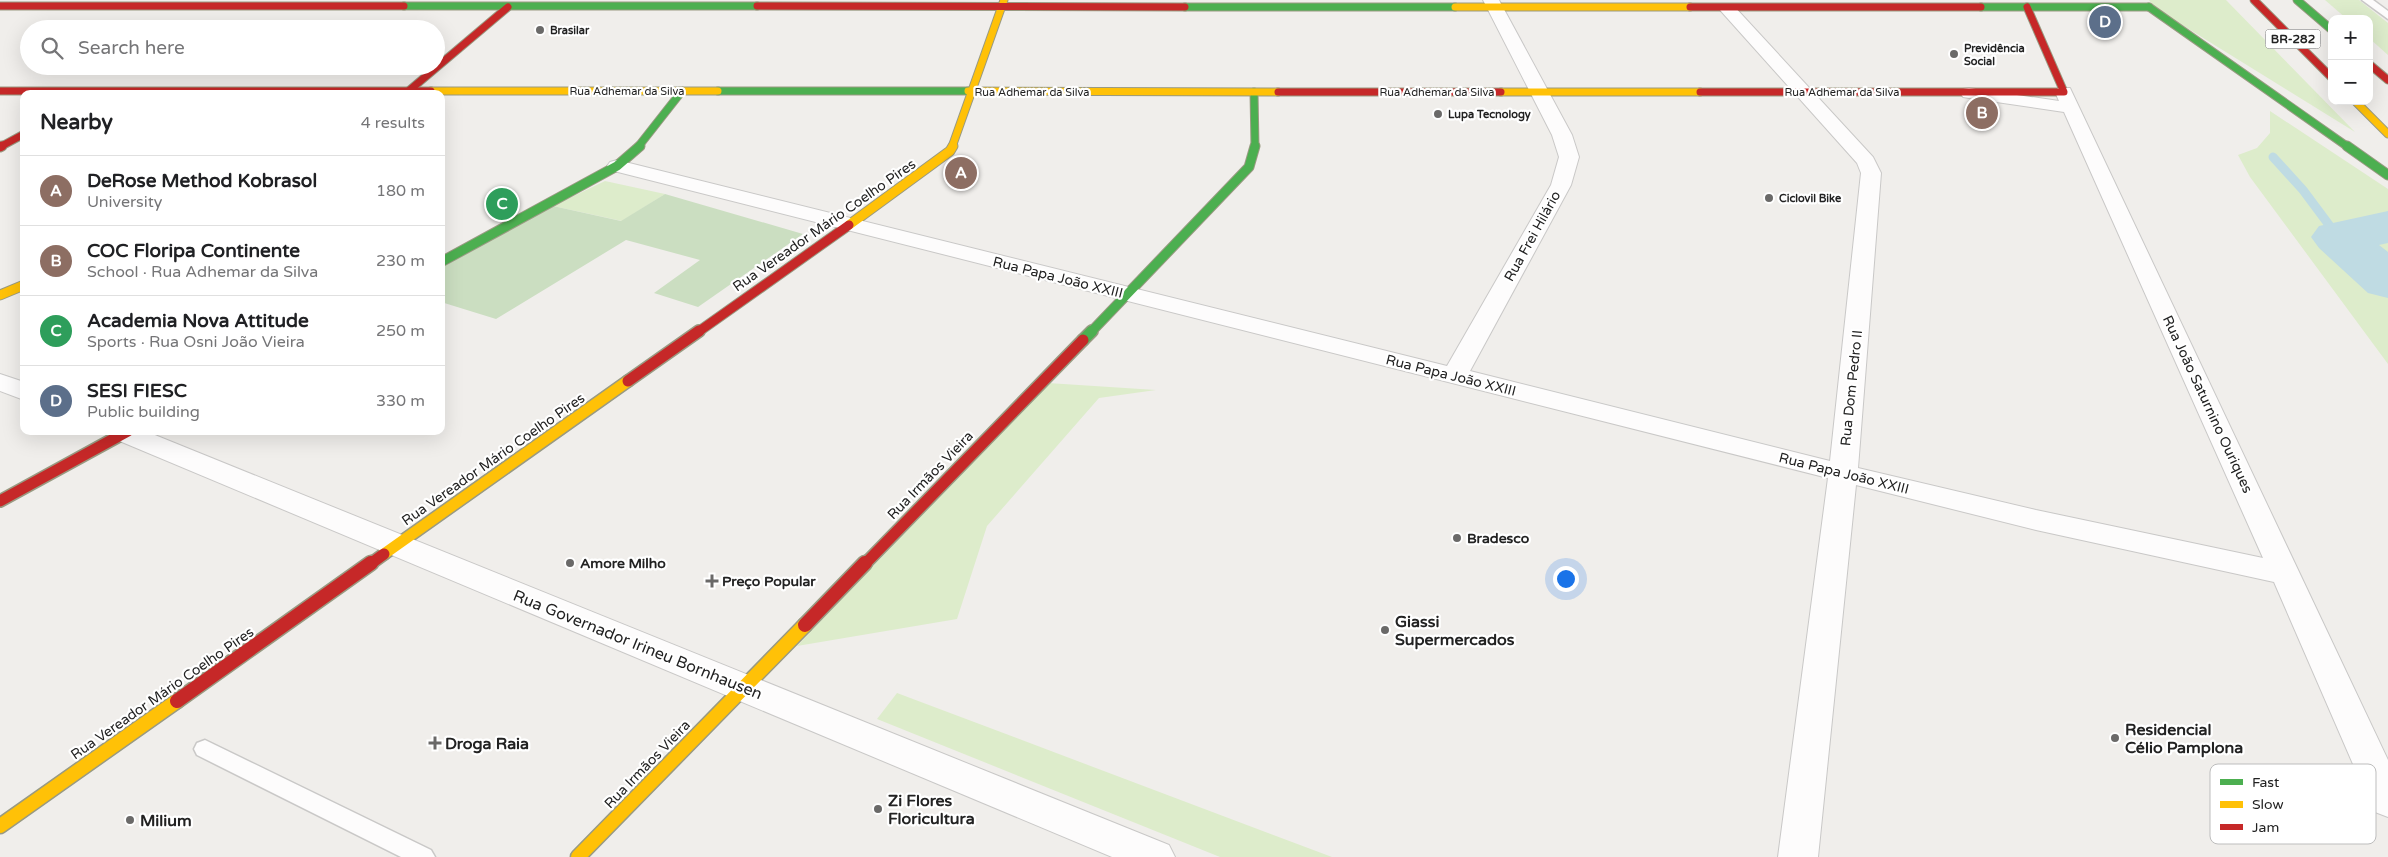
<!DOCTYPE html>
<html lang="en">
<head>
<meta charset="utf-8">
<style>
	:root { --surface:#fff; --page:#f2f2f2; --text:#202124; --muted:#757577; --line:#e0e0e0; --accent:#7c3aed }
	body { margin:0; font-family:"Varela Round",sans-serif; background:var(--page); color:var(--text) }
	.controls { position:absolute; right:15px; top:15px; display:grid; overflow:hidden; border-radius:10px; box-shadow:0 5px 20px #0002 }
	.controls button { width:45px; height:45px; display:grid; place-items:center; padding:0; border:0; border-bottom:1px solid var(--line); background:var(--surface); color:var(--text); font:25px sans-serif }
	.you { position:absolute; left:1565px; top:578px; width:18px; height:18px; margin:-12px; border:4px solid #fff; border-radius:50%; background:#1a73e8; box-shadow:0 0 0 8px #1a73e833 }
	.badge { display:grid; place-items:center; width:32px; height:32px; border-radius:50%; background:var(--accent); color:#fff; font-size:16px; font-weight:700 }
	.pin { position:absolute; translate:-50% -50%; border:2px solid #fff; box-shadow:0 1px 5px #0006 }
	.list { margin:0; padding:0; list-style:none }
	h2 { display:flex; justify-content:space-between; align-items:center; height:65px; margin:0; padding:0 20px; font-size:21px }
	h2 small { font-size:16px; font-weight:400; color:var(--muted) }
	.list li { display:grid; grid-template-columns:32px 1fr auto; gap:15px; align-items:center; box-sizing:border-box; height:70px; padding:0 20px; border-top:1px solid var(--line) }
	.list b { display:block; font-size:19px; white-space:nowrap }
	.list p { margin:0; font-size:16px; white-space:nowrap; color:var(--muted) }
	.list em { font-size:16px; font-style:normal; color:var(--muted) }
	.icon { flex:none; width:28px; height:28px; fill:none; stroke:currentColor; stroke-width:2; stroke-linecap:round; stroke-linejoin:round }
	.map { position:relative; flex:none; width:2388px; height:857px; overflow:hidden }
	.search { position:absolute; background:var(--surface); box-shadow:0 5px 20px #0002; left:20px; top:20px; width:425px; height:55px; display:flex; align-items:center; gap:12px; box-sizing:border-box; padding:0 18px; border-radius:28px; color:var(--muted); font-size:19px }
	.panel { position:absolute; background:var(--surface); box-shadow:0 5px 20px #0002; left:20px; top:90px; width:425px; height:345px; border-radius:10px }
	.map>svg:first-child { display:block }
	.grass { fill:#ddeccb }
	.forest { fill:#cbdec1 }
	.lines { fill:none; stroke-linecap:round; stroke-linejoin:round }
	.stream { stroke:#bfdbe3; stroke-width:9 }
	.river { fill:#bfdbe3; fill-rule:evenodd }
	.lane-casing { stroke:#c9c8c7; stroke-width:3 }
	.street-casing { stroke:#c9c8c7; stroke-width:2 }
	.fast-far2-casing { stroke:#999a82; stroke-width:9 }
	.fast-far1-casing { stroke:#999a82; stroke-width:11 }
	.fast-casing { stroke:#999a82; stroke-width:14 }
	.slow-far3-casing { stroke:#999a82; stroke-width:9 }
	.slow-far2-casing { stroke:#999a82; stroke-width:11 }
	.slow-far1-casing { stroke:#999a82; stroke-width:14 }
	.slow-casing { stroke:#999a82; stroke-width:17 }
	.jam-far3-casing { stroke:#999a82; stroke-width:9 }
	.jam-far2-casing { stroke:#999a82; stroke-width:11 }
	.jam-far1-casing { stroke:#999a82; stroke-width:14 }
	.jam-casing { stroke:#999a82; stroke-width:17 }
	.lane { fill:#fdfcfc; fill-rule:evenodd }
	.street { fill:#fdfcfc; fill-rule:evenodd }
	.fast-far2 { stroke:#4caf50; stroke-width:7 }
	.fast-far1 { stroke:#4caf50; stroke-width:9 }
	.fast { stroke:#4caf50; stroke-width:11 }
	.slow-far3 { stroke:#ffc107; stroke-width:7 }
	.slow-far2 { stroke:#ffc107; stroke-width:9 }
	.slow-far1 { stroke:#ffc107; stroke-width:11 }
	.slow { stroke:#ffc107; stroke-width:14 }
	.jam-far3 { stroke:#c62828; stroke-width:7 }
	.jam-far2 { stroke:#c62828; stroke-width:9 }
	.jam-far1 { stroke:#c62828; stroke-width:11 }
	.jam { stroke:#c62828; stroke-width:14 }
	.poi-dot { fill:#6a6968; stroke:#fff; stroke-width:2 }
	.labels { text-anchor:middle; stroke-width:4.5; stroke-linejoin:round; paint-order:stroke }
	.far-poi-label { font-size:11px; font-weight:bold; fill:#222; stroke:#fff; text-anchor:start }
	.far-street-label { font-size:11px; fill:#222; stroke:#fff }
	.shield { fill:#fff; stroke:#646464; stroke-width:1 }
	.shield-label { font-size:12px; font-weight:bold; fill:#222 }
	.street-label { font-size:14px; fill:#222; stroke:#fff }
	.poi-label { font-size:14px; font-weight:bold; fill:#222; stroke:#fff; text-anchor:start }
	.near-poi-label { font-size:16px; font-weight:bold; fill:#222; stroke:#fff; text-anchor:start }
	.near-street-label { font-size:16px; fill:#222; stroke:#fff }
	.key { fill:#fff; stroke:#bdbdbd; stroke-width:1 }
	.key-label { font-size:14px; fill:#222 }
</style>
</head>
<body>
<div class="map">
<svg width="2388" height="857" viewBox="0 0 2388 857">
	<rect width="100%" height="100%" fill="#f0eeeb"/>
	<!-- grass -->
	<g class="grass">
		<path d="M 2149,0 L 2226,0 L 2355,132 L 2179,23 L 2154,7 Z"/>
		<path d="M 2325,0 L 2359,0 L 2388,23 L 2388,55 L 2369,38 L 2369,19 L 2347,19 Z"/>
		<path d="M 2270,111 L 2388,189 L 2388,364 L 2250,177 L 2238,155 L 2257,148 L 2270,133 Z"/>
		<path d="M 605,181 L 665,194 L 622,221 L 553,206 Z"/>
		<path d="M 1048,383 L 1156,390 L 1099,398 L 987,526 L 957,619 L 797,646 Z"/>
		<path d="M 897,693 L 1332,857 L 1220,857 L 877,719 Z"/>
	</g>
	<!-- forest -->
	<path class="forest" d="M 665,194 L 803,234 L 698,307 L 654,293 L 700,260 L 626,240 L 496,319 L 441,302 L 441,266 L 553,206 L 621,221 Z"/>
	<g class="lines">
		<!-- stream -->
		<path class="stream" d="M 2273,157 L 2303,190 L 2338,237"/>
		<!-- river -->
		<path class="river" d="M 2388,211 L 2388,243 L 2379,245 L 2388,252 L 2388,298 L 2368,293 L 2319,248 L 2311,237 L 2319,226 Z"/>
		<defs>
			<g id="lane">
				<path d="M 2362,0 L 2373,0 L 2388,11 L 2388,19 Z"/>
				<path d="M 205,740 L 431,850 L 435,857 L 401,857 L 197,755 L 194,749 L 197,743 Z"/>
			</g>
			<g id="street">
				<path d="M 1483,0 L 1499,0 L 1572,135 L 1579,157 L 1571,185 L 1470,371 L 1830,461 L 1861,173 L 1857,163 L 1720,10 L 1718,7 L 1720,4 L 1732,4 L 1873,157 L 1881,173 L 1858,468 L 2036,510 L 2263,558 L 2064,112 L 1969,98 L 1963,97 L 1960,93 L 1963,89 L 1969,88 L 2059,101 L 2055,92 L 2058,88 L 2070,88 L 2388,760 L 2388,817 L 2375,812 L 2369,801 L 2274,582 L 2036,530 L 1856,485 L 1818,857 L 1778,857 L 1828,478 L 610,170 L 607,166 L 610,162 L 617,160 L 1447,366 L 1551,185 L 1559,157 L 1552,135 Z"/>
				<path d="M 0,374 L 24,382 L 24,400 L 0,391 Z"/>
				<path d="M 106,431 L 145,431 L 1169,845 L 1175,857 L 1112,857 L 110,437 Z"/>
			</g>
			<g id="fast-far2">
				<path d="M 2297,0 L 2332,30"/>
				<path d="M 404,6 L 757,6"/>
				<path d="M 1185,7 L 1455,7"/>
				<path d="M 1981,7 L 2149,7"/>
				<path d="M 2149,7 L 2348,147"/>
				<path d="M 718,91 L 968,91"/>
				<path d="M 1254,92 L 1255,147"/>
				<path d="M 638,147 L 682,91"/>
			</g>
			<g id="fast-far1">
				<path d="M 2347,146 L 2388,175"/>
				<path d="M 441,262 L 617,166 L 640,146"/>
				<path d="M 1091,332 L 1249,167 L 1255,146"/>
			</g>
			<path id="fast" d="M 1083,340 L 1092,331"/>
			<g id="slow-far3">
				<path d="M 1455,7 L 1690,7"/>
				<path d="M 431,91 L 718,91"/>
				<path d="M 968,91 L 1278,92"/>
				<path d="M 1501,92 L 1700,92"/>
				<path d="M 2355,101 L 2388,134"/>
				<path d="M 952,147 L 1004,0"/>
			</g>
			<g id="slow-far2">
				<path d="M 849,225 L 950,151 L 953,146"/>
				<path d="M 0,295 L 24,285"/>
			</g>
			<path id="slow-far1" d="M 384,554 L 628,381"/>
			<g id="slow">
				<path d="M 0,826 L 177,701"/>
				<path d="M 578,857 L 805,625"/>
			</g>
			<g id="jam-far3">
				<path d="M 2254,0 L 2332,78"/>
				<path d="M 0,6 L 404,6"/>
				<path d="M 757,6 L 1185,7"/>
				<path d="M 1690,7 L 1981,7"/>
				<path d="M 2369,64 L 2388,80"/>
				<path d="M 0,91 L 431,91"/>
				<path d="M 1278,92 L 1501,92"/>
				<path d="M 1700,92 L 2064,92 L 2027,7"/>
				<path d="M 405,94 L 508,7"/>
				<path d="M 0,147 L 24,134"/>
			</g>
			<g id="jam-far2">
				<path d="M 0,147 L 2,146"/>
				<path d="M 698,332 L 849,225"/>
			</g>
			<g id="jam-far1">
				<path d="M 628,381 L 699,331"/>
				<path d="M 0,501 L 128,431"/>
				<path d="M 369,565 L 384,554"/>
				<path d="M 864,565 L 1083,340"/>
			</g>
			<g id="jam">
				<path d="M 805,625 L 865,563"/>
				<path d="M 177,701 L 371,563"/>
			</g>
		</defs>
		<!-- lane casing -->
		<use href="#lane" class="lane-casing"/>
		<!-- street casing -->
		<use href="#street" class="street-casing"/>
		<!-- fast-far2 casing -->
		<use href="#fast-far2" class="fast-far2-casing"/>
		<!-- fast-far1 casing -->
		<use href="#fast-far1" class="fast-far1-casing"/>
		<!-- fast casing -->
		<use href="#fast" class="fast-casing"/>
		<!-- slow-far3 casing -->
		<use href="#slow-far3" class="slow-far3-casing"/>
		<!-- slow-far2 casing -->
		<use href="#slow-far2" class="slow-far2-casing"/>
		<!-- slow-far1 casing -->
		<use href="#slow-far1" class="slow-far1-casing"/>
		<!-- slow casing -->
		<use href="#slow" class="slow-casing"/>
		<!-- jam-far3 casing -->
		<use href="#jam-far3" class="jam-far3-casing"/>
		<!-- jam-far2 casing -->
		<use href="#jam-far2" class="jam-far2-casing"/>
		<!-- jam-far1 casing -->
		<use href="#jam-far1" class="jam-far1-casing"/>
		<!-- jam casing -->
		<use href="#jam" class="jam-casing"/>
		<!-- lane -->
		<use href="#lane" class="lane"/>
		<!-- street -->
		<use href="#street" class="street"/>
		<!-- fast-far2 -->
		<use href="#fast-far2" class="fast-far2"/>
		<!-- fast-far1 -->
		<use href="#fast-far1" class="fast-far1"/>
		<!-- fast -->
		<use href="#fast" class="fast"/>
		<!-- slow-far3 -->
		<use href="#slow-far3" class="slow-far3"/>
		<!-- slow-far2 -->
		<use href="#slow-far2" class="slow-far2"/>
		<!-- slow-far1 -->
		<use href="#slow-far1" class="slow-far1"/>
		<!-- slow -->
		<use href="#slow" class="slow"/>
		<!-- jam-far3 -->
		<use href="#jam-far3" class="jam-far3"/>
		<!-- jam-far2 -->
		<use href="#jam-far2" class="jam-far2"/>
		<!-- jam-far1 -->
		<use href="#jam-far1" class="jam-far1"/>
		<!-- jam -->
		<use href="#jam" class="jam"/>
	</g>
	<!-- markers -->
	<g class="poi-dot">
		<circle cx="540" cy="30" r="5"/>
		<circle cx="1954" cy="54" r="5"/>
		<circle cx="1438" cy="114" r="5"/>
		<circle cx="1769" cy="198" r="5"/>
		<circle cx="1457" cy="538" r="5"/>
		<circle cx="570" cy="563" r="5"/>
		<path d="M709.5 573.5h5v5h5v5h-5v5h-5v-5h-5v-5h5z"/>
		<circle cx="1385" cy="630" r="5"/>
		<circle cx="2115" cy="738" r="5"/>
		<path d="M432.5 735.5h5v5h5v5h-5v5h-5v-5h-5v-5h5z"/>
		<circle cx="878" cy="809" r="5"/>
		<circle cx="130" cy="820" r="5"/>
	</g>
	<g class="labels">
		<!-- far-poi labels -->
		<g class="far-poi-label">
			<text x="550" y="34">Brasilar</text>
			<text x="1964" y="52">Previdência<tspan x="1964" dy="13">Social</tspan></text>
			<text x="1448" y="118">Lupa Tecnology</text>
			<text x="1779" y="202">Ciclovil Bike</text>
		</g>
		<!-- far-street labels -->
		<g class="far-street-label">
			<text x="627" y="95">Rua Adhemar da Silva</text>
			<text x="1032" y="96">Rua Adhemar da Silva</text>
			<text x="1437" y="96">Rua Adhemar da Silva</text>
			<text x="1842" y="96">Rua Adhemar da Silva</text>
		</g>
		<!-- shield labels -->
		<rect class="shield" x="2265.5" y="29.5" width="55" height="19" rx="4"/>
		<g class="shield-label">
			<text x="2293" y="43">BR-282</text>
		</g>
		<!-- street labels -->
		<g class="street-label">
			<text transform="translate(824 225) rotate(-35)" y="5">Rua Vereador Mário Coelho Pires</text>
			<text transform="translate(1532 236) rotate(-61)" y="5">Rua Frei Hilário</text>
			<text transform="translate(1058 277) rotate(14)" y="5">Rua Papa João XXIII</text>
			<text transform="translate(1451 375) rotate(14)" y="5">Rua Papa João XXIII</text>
			<text transform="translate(1851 388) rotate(-84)" y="5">Rua Dom Pedro II</text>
			<text transform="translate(2208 404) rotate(65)" y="5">Rua João Saturnino Ouriques</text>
			<text transform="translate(493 459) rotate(-35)" y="5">Rua Vereador Mário Coelho Pires</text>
			<text transform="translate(1844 473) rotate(14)" y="5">Rua Papa João XXIII</text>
			<text transform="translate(930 475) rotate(-46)" y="5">Rua Irmãos Vieira</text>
			<text transform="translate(162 693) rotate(-35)" y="5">Rua Vereador Mário Coelho Pires</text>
			<text transform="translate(647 764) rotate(-46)" y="5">Rua Irmãos Vieira</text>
		</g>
		<!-- poi labels -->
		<g class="poi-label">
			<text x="1467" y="543">Bradesco</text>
			<text x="580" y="568">Amore Milho</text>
			<text x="722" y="586">Preço Popular</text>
		</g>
		<!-- near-poi labels -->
		<g class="near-poi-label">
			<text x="1395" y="627">Giassi<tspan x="1395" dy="18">Supermercados</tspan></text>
			<text x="2125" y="735">Residencial<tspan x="2125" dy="18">Célio Pamplona</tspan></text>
			<text x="445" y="749">Droga Raia</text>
			<text x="888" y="806">Zi Flores<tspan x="888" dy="18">Floricultura</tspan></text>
			<text x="140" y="826">Milium</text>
		</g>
		<!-- near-street labels -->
		<g class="near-street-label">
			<text transform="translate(638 644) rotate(22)" y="6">Rua Governador Irineu Bornhausen</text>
		</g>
	</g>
	<!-- legend -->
	<rect x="2210" y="764" width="166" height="80" rx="8" class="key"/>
	<rect x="2220" y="779" width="23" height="6" fill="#4caf50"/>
	<rect x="2220" y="801" width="23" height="7" fill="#ffc107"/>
	<rect x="2220" y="824" width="23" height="6" fill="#c62828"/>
	<g class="key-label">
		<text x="2252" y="787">Fast</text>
		<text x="2252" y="809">Slow</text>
		<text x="2252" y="832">Jam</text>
	</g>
</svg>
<div class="controls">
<button>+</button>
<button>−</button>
</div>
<div class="you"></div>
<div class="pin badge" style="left:961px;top:173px;background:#8d6e63">A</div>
<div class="pin badge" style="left:1982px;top:113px;background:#8d6e63">B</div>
<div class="pin badge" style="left:502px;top:204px;background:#2e9e5b">C</div>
<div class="pin badge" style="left:2105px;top:22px;background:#5c6f8a">D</div>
<div class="search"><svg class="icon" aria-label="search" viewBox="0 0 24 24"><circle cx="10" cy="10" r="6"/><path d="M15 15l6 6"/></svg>Search here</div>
<section class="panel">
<h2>Nearby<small>4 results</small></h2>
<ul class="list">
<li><span class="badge" style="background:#8d6e63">A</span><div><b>DeRose Method Kobrasol</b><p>University</p></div><em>180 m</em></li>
<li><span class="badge" style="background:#8d6e63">B</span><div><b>COC Floripa Continente</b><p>School · Rua Adhemar da Silva</p></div><em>230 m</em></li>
<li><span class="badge" style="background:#2e9e5b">C</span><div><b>Academia Nova Attitude</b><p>Sports · Rua Osni João Vieira</p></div><em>250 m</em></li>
<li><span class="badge" style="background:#5c6f8a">D</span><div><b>SESI FIESC</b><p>Public building</p></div><em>330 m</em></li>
</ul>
</section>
</div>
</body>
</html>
